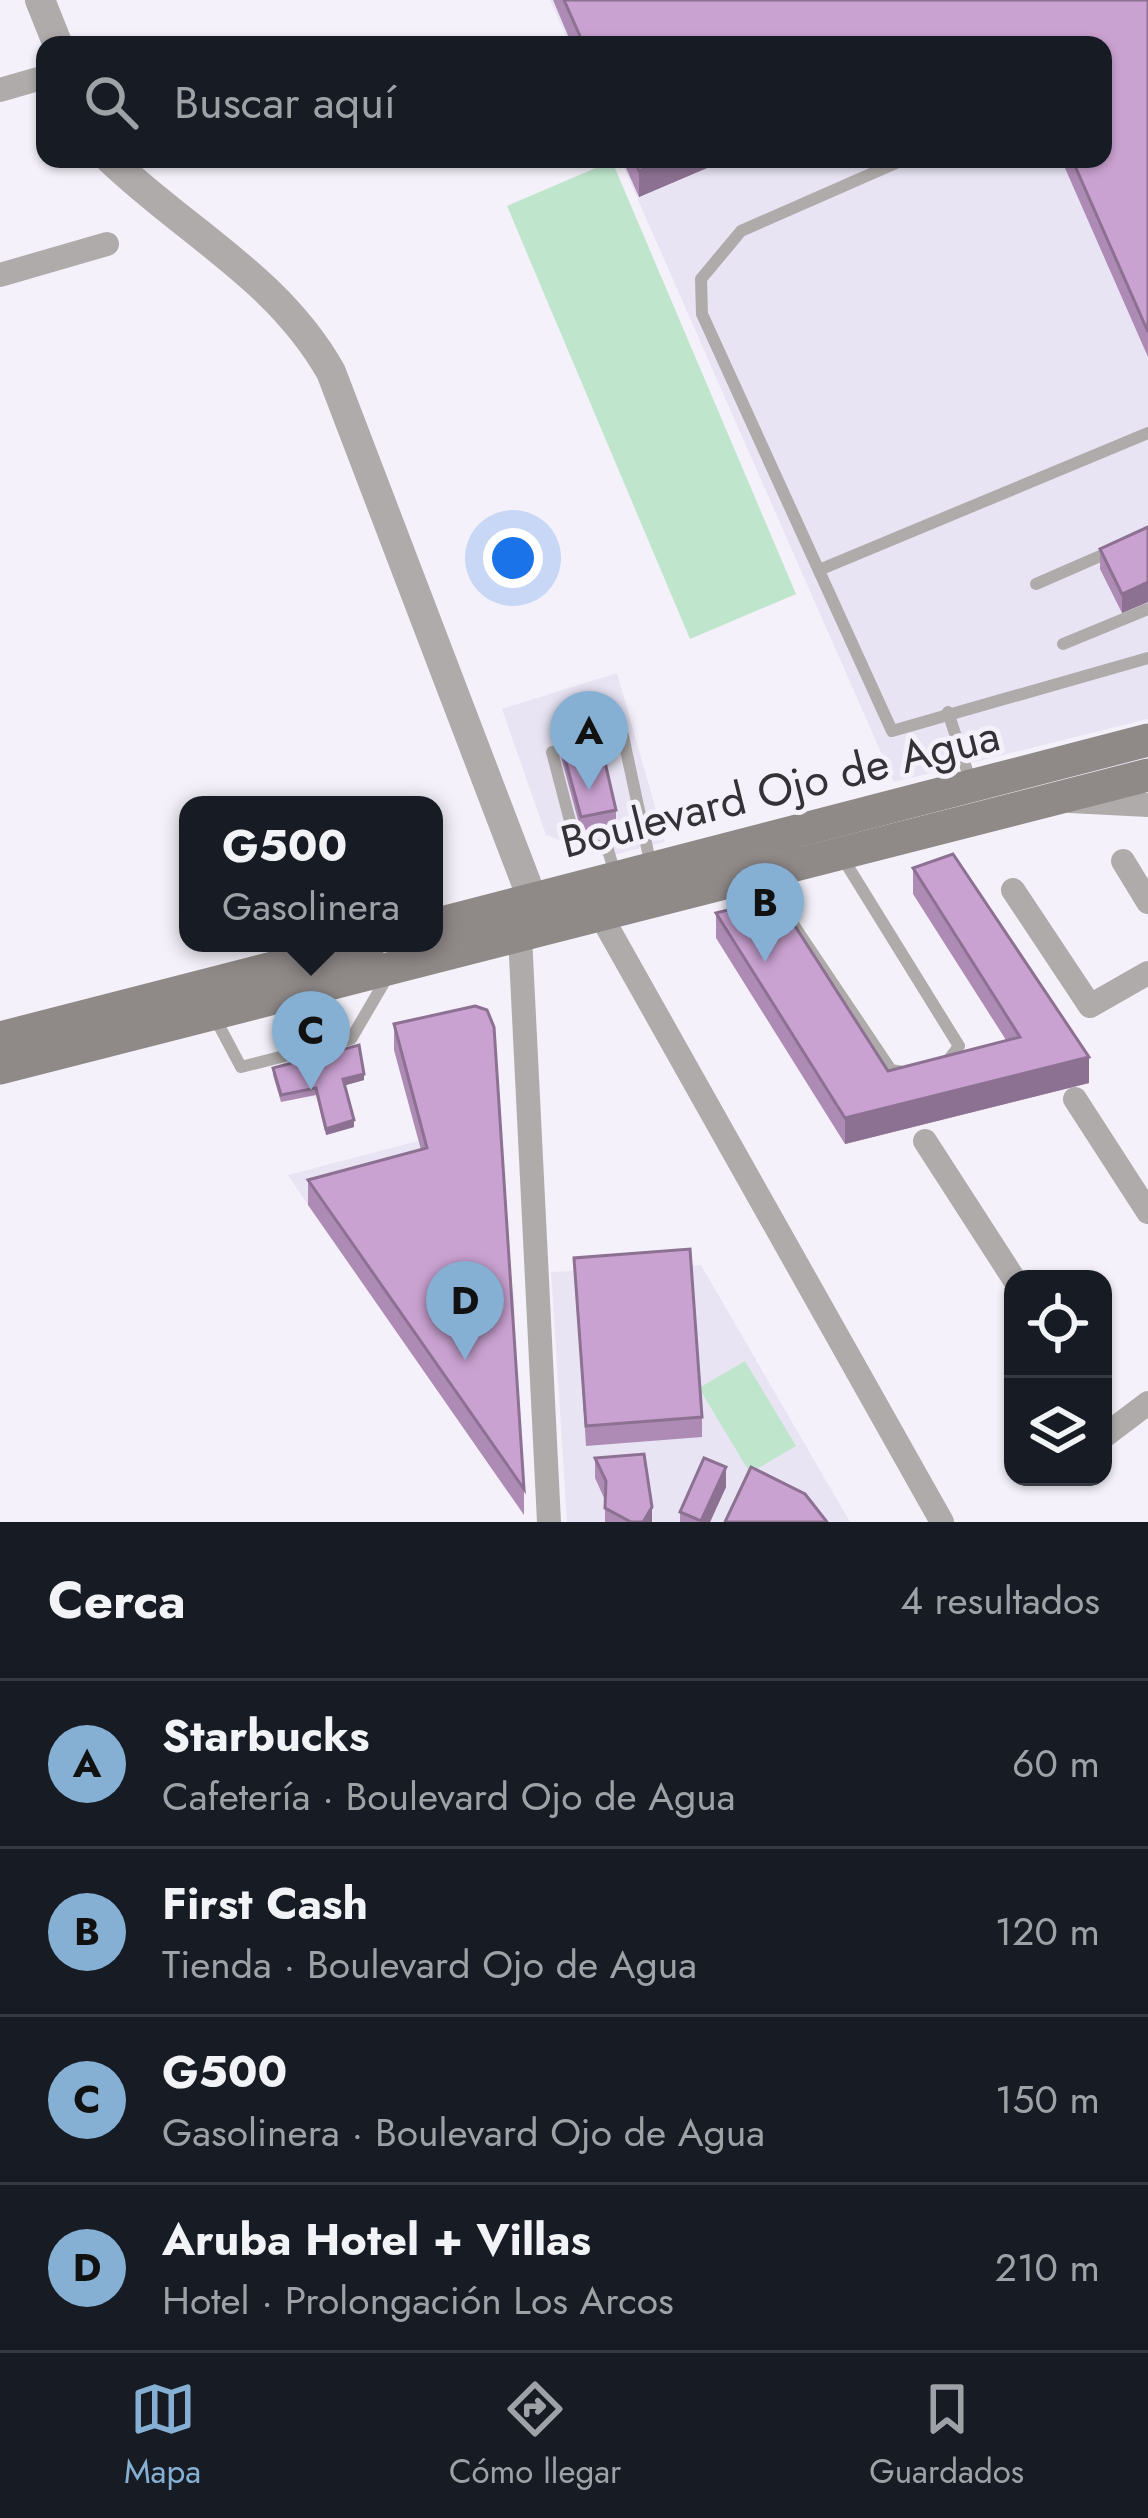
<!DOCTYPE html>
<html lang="es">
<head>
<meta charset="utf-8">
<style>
	:root { --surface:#171b24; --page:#242831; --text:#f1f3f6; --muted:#9ea1a6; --line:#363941; --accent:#85b0d4 }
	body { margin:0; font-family:Jost,sans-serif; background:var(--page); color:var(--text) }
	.controls { position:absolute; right:36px; bottom:36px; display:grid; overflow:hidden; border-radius:24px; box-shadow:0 3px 9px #0004 }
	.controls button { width:108px; height:108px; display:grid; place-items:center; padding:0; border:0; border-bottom:3px solid var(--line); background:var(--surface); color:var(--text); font:60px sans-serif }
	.you { position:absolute; left:513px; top:558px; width:42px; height:42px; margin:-30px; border:9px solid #fff; border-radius:50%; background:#1a73e8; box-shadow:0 0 0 18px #1a73e833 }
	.badge { display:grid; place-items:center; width:78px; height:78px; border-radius:50%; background:var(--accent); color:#111; font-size:39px; font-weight:700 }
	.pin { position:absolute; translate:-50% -99px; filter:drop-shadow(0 3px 6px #0008) }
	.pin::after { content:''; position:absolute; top:63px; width:42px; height:36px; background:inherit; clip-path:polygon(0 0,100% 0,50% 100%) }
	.popup { position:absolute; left:179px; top:796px; width:264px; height:156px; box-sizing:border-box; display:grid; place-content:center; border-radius:24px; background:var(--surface); filter:drop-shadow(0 3px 9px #0005); font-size:39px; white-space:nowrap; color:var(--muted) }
	.popup b { font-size:45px; color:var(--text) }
	.popup::after { content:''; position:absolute; left:50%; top:100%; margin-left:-24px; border:24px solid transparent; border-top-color:var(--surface) }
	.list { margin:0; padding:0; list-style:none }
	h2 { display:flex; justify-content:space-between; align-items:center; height:156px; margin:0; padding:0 48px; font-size:51px }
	h2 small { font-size:39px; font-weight:400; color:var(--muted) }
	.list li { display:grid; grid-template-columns:78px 1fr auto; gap:36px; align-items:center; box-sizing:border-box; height:168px; padding:0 48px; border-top:3px solid var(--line) }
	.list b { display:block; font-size:45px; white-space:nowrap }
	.list p { margin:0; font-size:39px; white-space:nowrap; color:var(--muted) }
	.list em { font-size:39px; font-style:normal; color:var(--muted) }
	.icon { flex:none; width:66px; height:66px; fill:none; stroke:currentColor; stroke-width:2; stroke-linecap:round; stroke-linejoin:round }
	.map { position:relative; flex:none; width:1148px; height:1522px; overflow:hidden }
	.search { position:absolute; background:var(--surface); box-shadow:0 3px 9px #0004; left:36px; right:36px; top:36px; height:132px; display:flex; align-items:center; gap:30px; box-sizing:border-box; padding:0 42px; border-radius:24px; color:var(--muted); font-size:45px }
	.sheet { height:828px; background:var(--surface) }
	nav { display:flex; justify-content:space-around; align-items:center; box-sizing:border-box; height:168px; border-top:3px solid var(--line); background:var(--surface); font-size:33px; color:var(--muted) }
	nav a { display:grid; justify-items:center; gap:6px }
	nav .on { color:var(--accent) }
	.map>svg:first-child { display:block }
	.built { fill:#e8e4f4 }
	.green { fill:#bfe6cc }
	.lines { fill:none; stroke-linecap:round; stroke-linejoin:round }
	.service { stroke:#b0abab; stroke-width:12 }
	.minor { stroke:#b0abab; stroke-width:24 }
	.tertiary { stroke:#b0abab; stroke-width:30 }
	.secondary { stroke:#8f8988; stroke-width:33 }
	.wall { fill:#ae8bb4 }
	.shaded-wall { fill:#8d7192 }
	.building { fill:#caa2d1; stroke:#8d7192; stroke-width:3 }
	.labels { text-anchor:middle; stroke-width:10; stroke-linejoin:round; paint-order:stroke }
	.street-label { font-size:45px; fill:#333236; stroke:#f4f1fa }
</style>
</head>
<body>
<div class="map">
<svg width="1148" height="1522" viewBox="0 0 1148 1522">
	<rect width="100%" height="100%" fill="#f4f1fa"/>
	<!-- built -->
	<g class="built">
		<path d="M 550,0 L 1148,0 L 1148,719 L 894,782 L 620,159 L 1103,159 L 1103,45 L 570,45 Z"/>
		<path d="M 617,673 L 665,842 L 605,857 L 546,835 L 502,709 Z"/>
		<path d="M 418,1141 L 427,1174 L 308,1205 L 288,1175 Z"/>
		<path d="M 701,1265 L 850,1522 L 567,1522 L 551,1272 Z"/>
	</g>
	<!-- green -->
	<g class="green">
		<path d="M 612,161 L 796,594 L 690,639 L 507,206 Z"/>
		<path d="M 745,1361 L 796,1446 L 750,1473 L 699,1388 Z"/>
	</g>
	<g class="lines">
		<!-- service -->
		<g class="service">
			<path d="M 905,159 L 741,231 L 701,279 L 702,314 L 892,731 L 1148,658"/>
			<path d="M 819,570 L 1148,433"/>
			<path d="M 1036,584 L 1114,550"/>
			<path d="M 1063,644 L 1148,609"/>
			<path d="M 948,712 L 971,783"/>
			<path d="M 842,857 L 959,1046 L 947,1062"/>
			<path d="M 616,877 L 608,850 L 574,836 L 552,752 L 623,736 L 651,866"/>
			<path d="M 762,878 L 891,1070 L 903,1072"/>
			<path d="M 215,1018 L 241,1067 L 351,1039 L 389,974"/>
		</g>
		<!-- minor -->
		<g class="minor">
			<path d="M 0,90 L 38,79"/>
			<path d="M 0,275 L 107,244"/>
			<path d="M 1070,801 L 1148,805"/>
			<path d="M 1123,861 L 1148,902"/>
			<path d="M 1013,890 L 1090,1006 L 1148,973"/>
			<path d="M 601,916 L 942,1522"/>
			<path d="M 520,936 L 549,1522"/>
			<path d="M 1075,1099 L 1148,1212"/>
			<path d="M 925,1141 L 1014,1279"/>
			<path d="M 1103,1437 L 1148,1403"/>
		</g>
		<!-- tertiary -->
		<g class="tertiary">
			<path d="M 40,0 L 58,45"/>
			<path d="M 110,159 C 186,232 278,278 331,372 L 532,898 L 525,919"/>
		</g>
		<!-- secondary -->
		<g class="secondary">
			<path d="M 434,925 L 1148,740"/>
			<path d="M 0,1038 L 370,943"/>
			<path d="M 0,1068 L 1148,775"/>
		</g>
	</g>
	<!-- wall -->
	<g class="wall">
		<path d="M 553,0 L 1148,0 L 1148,357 L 1061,159 L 1103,159 L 1103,45 L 572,45 Z"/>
		<path d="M 622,159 L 728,159 L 639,197 Z"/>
		<path d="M 1148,527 L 1148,602 L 1122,613 L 1100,569 L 1100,549 Z"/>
		<path d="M 561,744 L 616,810 L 616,823 L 581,831 L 561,757 Z"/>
		<path d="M 913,868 L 1089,1083 L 845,1144 L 716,938 L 716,913 L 888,1071 L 1006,1040 L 913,894 Z"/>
		<path d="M 394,1024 L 524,1489 L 524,1515 L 308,1205 L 308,1180 L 421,1150 L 394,1050 Z"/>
		<path d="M 273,1068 L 364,1080 L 345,1085 L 354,1127 L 326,1135 L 316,1095 L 281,1102 L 273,1075 Z"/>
		<path d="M 574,1258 L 702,1417 L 702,1437 L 586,1446 Z"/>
		<path d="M 595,1458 L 652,1522 L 605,1522 L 605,1500 L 595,1478 Z"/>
		<path d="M 726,1487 L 710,1522 L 680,1522 L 680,1512 Z"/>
	</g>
	<!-- shaded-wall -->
	<g class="shaded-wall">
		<path d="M 667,159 L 728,159 L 639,197 L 639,171 Z"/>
		<path d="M 1148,582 L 1148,602 L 1122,613 L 1122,594 Z"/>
		<path d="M 1089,1057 L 1089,1083 L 845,1144 L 845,1118 Z"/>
		<path d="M 364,1074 L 364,1080 L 343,1086 L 343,1079 Z"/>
		<path d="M 354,1120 L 354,1127 L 326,1135 L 326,1129 Z"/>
		<path d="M 726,1467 L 726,1487 L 710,1522 L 701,1522 Z"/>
		<path d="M 652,1507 L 652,1522 L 643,1522 Z"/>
	</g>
	<!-- building -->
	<g class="building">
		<path d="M 564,0 L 1148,0 L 1148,332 L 1072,159 L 1103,159 L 1103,45 L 584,45 Z"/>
		<path d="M 634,159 L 667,159 L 639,171 Z"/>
		<path d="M 1148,527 L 1148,582 L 1122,594 L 1100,549 Z"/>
		<path d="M 599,736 L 616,810 L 581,817 L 561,744 Z"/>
		<path d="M 953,854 L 1089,1057 L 845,1118 L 716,913 L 777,898 L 888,1071 L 1020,1037 L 913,868 Z"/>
		<path d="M 475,1006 L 487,1010 L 494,1027 L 524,1489 L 308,1180 L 427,1148 L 394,1024 Z"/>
		<path d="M 359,1045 L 364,1074 L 343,1079 L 354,1120 L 326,1129 L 316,1088 L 281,1095 L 273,1068 Z"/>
		<path d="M 690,1249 L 702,1417 L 586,1426 L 574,1258 Z"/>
		<path d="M 644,1454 L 652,1507 L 643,1522 L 631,1522 L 605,1508 L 606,1481 L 595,1458 Z"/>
		<path d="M 704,1458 L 726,1467 L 701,1521 L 680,1512 Z"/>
		<path d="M 751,1467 L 805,1494 L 827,1522 L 725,1522 Z"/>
	</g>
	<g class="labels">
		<!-- street labels -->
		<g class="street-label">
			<text transform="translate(780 788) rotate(-14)" y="16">Boulevard Ojo de Agua</text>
		</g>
	</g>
</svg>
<div class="controls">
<button><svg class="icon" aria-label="locate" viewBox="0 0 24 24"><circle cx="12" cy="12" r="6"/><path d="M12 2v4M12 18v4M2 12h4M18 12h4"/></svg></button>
<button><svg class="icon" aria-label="layers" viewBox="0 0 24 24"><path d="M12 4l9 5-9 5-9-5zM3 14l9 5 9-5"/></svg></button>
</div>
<div class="you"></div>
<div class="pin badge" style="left:589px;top:790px">A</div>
<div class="pin badge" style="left:765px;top:962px">B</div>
<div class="pin badge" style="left:311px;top:1090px">C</div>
<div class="popup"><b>G500</b>Gasolinera</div>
<div class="pin badge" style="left:465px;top:1360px">D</div>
<div class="search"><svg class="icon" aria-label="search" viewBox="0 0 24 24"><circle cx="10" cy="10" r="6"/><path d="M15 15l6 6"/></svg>Buscar aquí</div>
</div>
<section class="sheet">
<h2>Cerca<small>4 resultados</small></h2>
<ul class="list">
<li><span class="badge">A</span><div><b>Starbucks</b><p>Cafetería · Boulevard Ojo de Agua</p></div><em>60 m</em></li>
<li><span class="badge">B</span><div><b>First Cash</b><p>Tienda · Boulevard Ojo de Agua</p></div><em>120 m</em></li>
<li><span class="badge">C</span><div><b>G500</b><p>Gasolinera · Boulevard Ojo de Agua</p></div><em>150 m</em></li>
<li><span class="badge">D</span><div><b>Aruba Hotel + Villas</b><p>Hotel · Prolongación Los Arcos</p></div><em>210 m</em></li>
</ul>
</section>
<nav>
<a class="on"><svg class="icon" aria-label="map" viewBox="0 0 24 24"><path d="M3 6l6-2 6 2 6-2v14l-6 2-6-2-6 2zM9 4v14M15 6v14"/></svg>Mapa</a>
<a><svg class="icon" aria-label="directions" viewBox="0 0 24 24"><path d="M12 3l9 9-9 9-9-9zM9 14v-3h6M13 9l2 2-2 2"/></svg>Cómo llegar</a>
<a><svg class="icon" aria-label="saved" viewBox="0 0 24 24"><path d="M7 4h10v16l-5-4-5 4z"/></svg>Guardados</a>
</nav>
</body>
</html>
